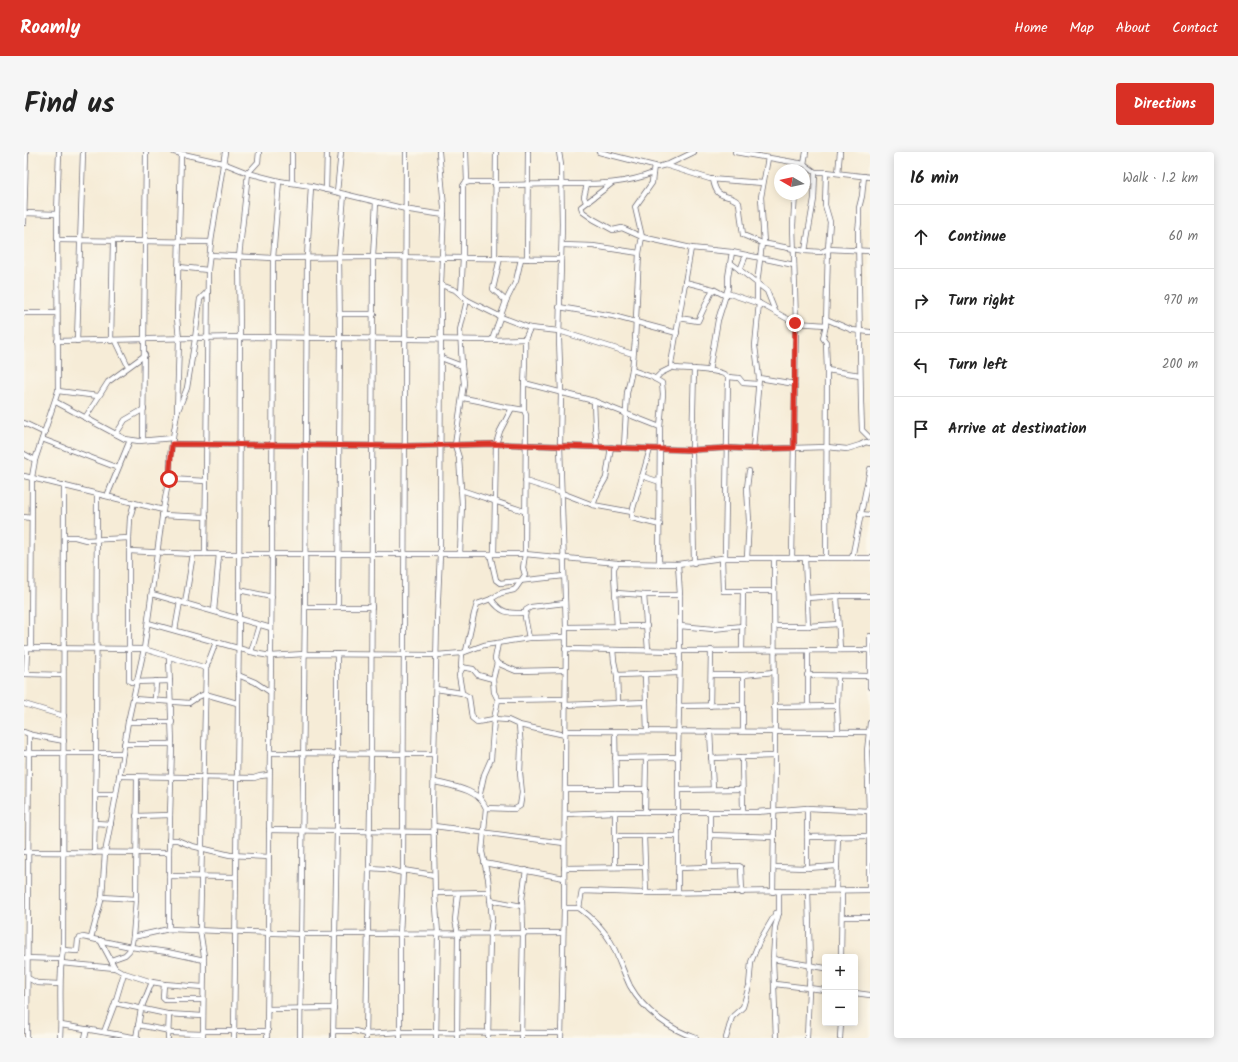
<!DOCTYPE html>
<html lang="en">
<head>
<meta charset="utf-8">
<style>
	:root { --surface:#fff; --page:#f6f6f6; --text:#222; --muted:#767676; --line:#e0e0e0; --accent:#d93025 }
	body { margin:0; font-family:Kalam,sans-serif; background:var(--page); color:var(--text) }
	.controls { position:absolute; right:12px; bottom:12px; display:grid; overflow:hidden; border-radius:4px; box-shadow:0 2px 10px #0003 }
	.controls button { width:36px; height:36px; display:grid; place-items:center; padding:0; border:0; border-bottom:1px solid var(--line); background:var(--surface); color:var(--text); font:20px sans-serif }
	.compass { position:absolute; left:750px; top:12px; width:36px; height:36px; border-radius:50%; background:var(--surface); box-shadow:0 2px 10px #0003; rotate:279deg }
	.stop { position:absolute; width:12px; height:12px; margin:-9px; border:3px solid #d93025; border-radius:50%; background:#fff }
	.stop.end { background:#d93025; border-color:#fff; box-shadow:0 1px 4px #0008 }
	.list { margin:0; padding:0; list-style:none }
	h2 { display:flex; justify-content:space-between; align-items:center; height:52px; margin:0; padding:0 16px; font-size:17px }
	h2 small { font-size:13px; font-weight:400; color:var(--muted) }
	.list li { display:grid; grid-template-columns:26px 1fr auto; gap:12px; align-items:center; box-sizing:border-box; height:64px; padding:0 16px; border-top:1px solid var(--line) }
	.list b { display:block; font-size:15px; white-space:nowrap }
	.list em { font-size:13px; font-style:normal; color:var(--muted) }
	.icon { flex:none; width:22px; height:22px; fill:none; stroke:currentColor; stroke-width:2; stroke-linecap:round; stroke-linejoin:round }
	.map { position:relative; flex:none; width:846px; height:886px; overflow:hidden; border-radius:4px }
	header { display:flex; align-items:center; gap:24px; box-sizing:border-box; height:56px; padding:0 20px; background:var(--accent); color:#fff }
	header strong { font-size:19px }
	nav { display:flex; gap:22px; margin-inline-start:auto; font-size:14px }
	.intro { display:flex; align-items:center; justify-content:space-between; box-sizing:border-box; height:96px; padding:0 24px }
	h1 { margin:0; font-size:28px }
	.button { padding:10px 18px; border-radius:4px; background:var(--accent); color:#fff; font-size:14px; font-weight:700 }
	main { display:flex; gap:24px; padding:0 24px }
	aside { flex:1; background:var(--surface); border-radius:4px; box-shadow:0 2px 10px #0003 }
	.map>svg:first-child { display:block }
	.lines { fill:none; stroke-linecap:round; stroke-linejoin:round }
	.minor-casing { stroke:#6c6972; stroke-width:6 }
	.minor { stroke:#fff; stroke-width:4.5 }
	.route { stroke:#d93025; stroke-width:5 }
</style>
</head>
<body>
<header>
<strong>Roamly</strong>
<nav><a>Home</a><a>Map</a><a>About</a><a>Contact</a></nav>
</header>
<div class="intro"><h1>Find us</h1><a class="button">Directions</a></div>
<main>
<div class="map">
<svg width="846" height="886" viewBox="0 0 846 886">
	<rect width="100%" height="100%" fill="#fbf7ec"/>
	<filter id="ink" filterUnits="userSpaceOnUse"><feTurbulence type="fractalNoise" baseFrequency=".025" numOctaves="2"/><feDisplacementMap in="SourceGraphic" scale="8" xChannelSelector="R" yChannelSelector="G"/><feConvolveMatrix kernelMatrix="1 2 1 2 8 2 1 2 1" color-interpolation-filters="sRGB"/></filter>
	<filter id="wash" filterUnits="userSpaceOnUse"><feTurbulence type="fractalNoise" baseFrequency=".012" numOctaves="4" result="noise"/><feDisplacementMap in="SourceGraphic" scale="16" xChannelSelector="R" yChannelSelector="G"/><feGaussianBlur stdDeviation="0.9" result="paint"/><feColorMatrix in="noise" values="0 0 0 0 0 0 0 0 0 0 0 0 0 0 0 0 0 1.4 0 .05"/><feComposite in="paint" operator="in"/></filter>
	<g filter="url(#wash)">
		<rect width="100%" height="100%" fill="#f6ecd7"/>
	</g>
	<g filter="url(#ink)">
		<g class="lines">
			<defs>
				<g id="minor">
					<path d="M 150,0 L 199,11 L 224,21 L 255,29 L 287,34 L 386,58 L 420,63"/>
					<path d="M 268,0 L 268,31"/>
					<path d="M 442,0 L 443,30"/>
					<path d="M 535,0 L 537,13 L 538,72 L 535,187 L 537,241 L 536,294 L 542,475 L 540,756 L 537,886"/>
					<path d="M 575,0 L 634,15 L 645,12 L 670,0"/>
					<path d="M 711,0 L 780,12 L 791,20 L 802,20 L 846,25"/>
					<path d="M 780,12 L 782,0"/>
					<path d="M 641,13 L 686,27 L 739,31"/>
					<path d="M 773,18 L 775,11"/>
					<path d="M 814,21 L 816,0"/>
					<path d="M 840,24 L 838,44 L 835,56 L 835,70 L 834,79 L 837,250 L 838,278 L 846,286"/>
					<path d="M 689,27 C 693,51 703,39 715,51 L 719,83 L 738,91 L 781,99 L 797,100 L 804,97 L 846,99"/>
					<path d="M 587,32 L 557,55 L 559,60 L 569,67 L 589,78 L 598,76 L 618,85 L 667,96 L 708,100 L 770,113"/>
					<path d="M 471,33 C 494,33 516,32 539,32 C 570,32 599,33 629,21 L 630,14"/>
					<path d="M 302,38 L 303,0"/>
					<path d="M 313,40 L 317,0"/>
					<path d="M 562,50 L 560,45 L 563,32"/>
					<path d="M 0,61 L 33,62"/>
					<path d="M 0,71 L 2,0"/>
					<path d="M 33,88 L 187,90"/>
					<path d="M 740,92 L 737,45 L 744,6"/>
					<path d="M 538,93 L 569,94 L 615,101"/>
					<path d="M 667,96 L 647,212 L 649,215 L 651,216 C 661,217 699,217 704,225 L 701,406"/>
					<path d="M 781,99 L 790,47 L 791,20"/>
					<path d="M 186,103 L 249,106 L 349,105 L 537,107"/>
					<path d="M 471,106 L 472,0"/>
					<path d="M 476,106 L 469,137 L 482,149"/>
					<path d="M 503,107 L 504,0"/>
					<path d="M 707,111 L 743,139 L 751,159"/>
					<path d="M 155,115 L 184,118"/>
					<path d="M 716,118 L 722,103"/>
					<path d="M 661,130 L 689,137 L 702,144"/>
					<path d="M 417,133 L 431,138 L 443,148 L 477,165 L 506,176 L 535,179 L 609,202"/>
					<path d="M 703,141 L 733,151"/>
					<path d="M 437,142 L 439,106 L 439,34 L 441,31 L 445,30 L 471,30"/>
					<path d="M 735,151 L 771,171"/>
					<path d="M 535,155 L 589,164 L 653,181"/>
					<path d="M 0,161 L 33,161"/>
					<path d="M 315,162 L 350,162"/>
					<path d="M 655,166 L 674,169 L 689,137"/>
					<path d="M 802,167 L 828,178 L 846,180"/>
					<path d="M 772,171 L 802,173"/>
					<path d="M 468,188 L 482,149 L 492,129 L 497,107"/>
					<path d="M 33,189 L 216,185 L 468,188 L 501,187 L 506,176"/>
					<path d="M 53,189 L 59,0"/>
					<path d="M 87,189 L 89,89"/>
					<path d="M 92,189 L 104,214"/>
					<path d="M 417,206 L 438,214 L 440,231 L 431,293 L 435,306 L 438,352 L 436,402"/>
					<path d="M 438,214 L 436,178 L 443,148"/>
					<path d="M 608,218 L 628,225 L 638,231 L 639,242 L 636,275 L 635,412"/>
					<path d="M 803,218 L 836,223"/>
					<path d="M 685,219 L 694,168 L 704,136 L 704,125 L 708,100"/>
					<path d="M 704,225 L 715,226 L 719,231 L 734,232"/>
					<path d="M 735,226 L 771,232"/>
					<path d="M 631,227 L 637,221 L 649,215"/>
					<path d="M 500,231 L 570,249 L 636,275"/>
					<path d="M 34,239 L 74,244"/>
					<path d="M 439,246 C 455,248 471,254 488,256"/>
					<path d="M 570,249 L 571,274 L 573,295"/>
					<path d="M 32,250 L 101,287 L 115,289 L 149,286"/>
					<path d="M 153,261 L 155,187 L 153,166 L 157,2"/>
					<path d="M 61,266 L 84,230 L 121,203"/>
					<path d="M 0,271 L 21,281"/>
					<path d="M 92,282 L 101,268 L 120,257"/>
					<path d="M 18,287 L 94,316"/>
					<path d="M 119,288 L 122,0"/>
					<path d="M 148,292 L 381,294 L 472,292 L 668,298 L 703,296 L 729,297 L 803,295 L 823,297 L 836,293 L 842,290 L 846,291"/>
					<path d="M 600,295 L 603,241 L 608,218 L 611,189 L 615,101 L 618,85 L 611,55 L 628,31 L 629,21"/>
					<path d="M 626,297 L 608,360 L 608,366 L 636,373"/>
					<path d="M 729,297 L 735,226 L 731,194 L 735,151 L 733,151 L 733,132 L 738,91"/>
					<path d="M 0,302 L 11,308"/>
					<path d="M 0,324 L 139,358 L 120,497 L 104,570 L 92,643 L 81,701 L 78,745 L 67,786"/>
					<path d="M 618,324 L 636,330"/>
					<path d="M 145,327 L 182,329 L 184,118 L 187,90 L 201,0"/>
					<path d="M 501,329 L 538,341 L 569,353 L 608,360"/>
					<path d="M 437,338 L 500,359"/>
					<path d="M 83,344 L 106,288"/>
					<path d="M 110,351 L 106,366 L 105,386 L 105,528 L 107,530 L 146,529"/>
					<path d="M 569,353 L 574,340 L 582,326 L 587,295"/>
					<path d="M 139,358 L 146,320 L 146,304 L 153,261 L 163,236 L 171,187 L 176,147 L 184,139"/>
					<path d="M 836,362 L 846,363"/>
					<path d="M 138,363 L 182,365"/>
					<path d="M 0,365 L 7,366"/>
					<path d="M 40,385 L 51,385 L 62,388 L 105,386"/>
					<path d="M 105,399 L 169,402 L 501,402 L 593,411 L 654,412 L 698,406 L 846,406"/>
					<path d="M 181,402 L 182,329"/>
					<path d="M 466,402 L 472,428 L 476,431 L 540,424"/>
					<path d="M 470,402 L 472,292 L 476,279 L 488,256 L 500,258 C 499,234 502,211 501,187"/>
					<path d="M 698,406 L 699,439 L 750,439"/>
					<path d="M 723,406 L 725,369 L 723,336 L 725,319"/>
					<path d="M 768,406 L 772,171 L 769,73 L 771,42"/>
					<path d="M 781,406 L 784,474"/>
					<path d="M 802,406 L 803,218 L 802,190 L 799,186 L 802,173 L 804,97 L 806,70 L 801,53 L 802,20"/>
					<path d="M 828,406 L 846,317"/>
					<path d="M 593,411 L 590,416 L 590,422 L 593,475"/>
					<path d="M 670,411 L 668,298 L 670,217"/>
					<path d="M 654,412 L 656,443 L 656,499 L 654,605 L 654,740"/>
					<path d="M 215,438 L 248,445"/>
					<path d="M 592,441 L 620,443 L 656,443"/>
					<path d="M 128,442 L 247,476"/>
					<path d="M 620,443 L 624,498"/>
					<path d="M 813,444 L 816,498"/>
					<path d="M 783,446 L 813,444 L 846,444"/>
					<path d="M 467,447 C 478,462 484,461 501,461"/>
					<path d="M 161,451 L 169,402"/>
					<path d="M 281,455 L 348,455"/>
					<path d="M 314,455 L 316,186 L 315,105 L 320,42"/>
					<path d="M 190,459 L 195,402"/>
					<path d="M 124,471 L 235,502 L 247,504 L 280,502 L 413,503 L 438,501 L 460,493 L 505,486 L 542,485"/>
					<path d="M 656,474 L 689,477 L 719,474"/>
					<path d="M 751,474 L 784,474 L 814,472"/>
					<path d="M 542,475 L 623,474"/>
					<path d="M 151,478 L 156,450"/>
					<path d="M 846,484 L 846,535"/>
					<path d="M 505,486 L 501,465 L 502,458 L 507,455 L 541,451"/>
					<path d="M 0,496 L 120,497 L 182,516 L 192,490"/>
					<path d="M 7,496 L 8,325 L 11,308 L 34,239 L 33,62 L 35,0"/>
					<path d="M 541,497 L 656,499 L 846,498"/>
					<path d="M 589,498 L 590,509 L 593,523 L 594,551"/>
					<path d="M 718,498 L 719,439"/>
					<path d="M 442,499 L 450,462 L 453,452 L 467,447 L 477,441 L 490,438 L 492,436 L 501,423 L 499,416 L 501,402 L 502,263 L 500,258"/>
					<path d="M 784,499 L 784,554"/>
					<path d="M 227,500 L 235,473"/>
					<path d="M 438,501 L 437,515 L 449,517 L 454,523 L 469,527"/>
					<path d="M 473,511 L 492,519 L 541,518"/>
					<path d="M 0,522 L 39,523"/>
					<path d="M 2,522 L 3,496"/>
					<path d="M 621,522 L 623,579"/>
					<path d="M 214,523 L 231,530 L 246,540"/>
					<path d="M 593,523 L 655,521"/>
					<path d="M 687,523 L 719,523 L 750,520"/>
					<path d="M 783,523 L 845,524"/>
					<path d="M 814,523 L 813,554 L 814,579"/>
					<path d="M 412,537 L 438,541 L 445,545 L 448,566 L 453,570 L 470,567 L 484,568 L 495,573 L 541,583"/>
					<path d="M 438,541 L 435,523 L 439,515"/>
					<path d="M 109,547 L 165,551 L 174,545 L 181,542 L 213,551"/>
					<path d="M 131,548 L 132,529"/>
					<path d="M 474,548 L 470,540 L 469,527 L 473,511 L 471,507 L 474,491"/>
					<path d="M 0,552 L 40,564"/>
					<path d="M 541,553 L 622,550"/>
					<path d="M 655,554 L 718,553"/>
					<path d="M 686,554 L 687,498"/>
					<path d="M 750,555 L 813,554"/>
					<path d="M 104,570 L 148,570"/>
					<path d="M 541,579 L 846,580"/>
					<path d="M 686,579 L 689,637"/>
					<path d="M 719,579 L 719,523"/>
					<path d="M 0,580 L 8,583 L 40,589"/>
					<path d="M 591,580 L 592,636"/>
					<path d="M 100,592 L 148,592"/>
					<path d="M 0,601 L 99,601"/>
					<path d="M 246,601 L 410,602"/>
					<path d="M 718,605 L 719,660"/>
					<path d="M 591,606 L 654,605"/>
					<path d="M 687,606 L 751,604"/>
					<path d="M 95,624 L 230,626 L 236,624 L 245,623"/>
					<path d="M 411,630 C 427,634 455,637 462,656 L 458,700 L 464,726 L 467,756 L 468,768 L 466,782 L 464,886"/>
					<path d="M 541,637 L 622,637"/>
					<path d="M 654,638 L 718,637"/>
					<path d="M 72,643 L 92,643"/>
					<path d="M 455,646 L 460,623 L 467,607 L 470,567 L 474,548 L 540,547"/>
					<path d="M 462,656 L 491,657 L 496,654 L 498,641 L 496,621 L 497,596 L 495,573"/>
					<path d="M 621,660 L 622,606"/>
					<path d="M 541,662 L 591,660 L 732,660 L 783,656 L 846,659"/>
					<path d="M 112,664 L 146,663"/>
					<path d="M 71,671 L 87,672"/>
					<path d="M 410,674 L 540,691"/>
					<path d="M 245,678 L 410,680"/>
					<path d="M 686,683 L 750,685"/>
					<path d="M 591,684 L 654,684"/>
					<path d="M 620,684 L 622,741"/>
					<path d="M 783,685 L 845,684"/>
					<path d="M 145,688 L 153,688 L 168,694 L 206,703 L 245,705"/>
					<path d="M 0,700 L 145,701"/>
					<path d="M 70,701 L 72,601 L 73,342"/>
					<path d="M 460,711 L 540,726"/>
					<path d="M 591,715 L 591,660"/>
					<path d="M 686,715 L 686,661"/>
					<path d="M 750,715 L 783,716 L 813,714"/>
					<path d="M 345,716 L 362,717 L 379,721"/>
					<path d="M 540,716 L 620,715"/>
					<path d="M 654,716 L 715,714 L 717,715 L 718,741"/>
					<path d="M 783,716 L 783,656"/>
					<path d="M 379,718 L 410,723"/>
					<path d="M 145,724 L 212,725"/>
					<path d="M 812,738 L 814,684"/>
					<path d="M 845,738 L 845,659 L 843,599 L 846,571"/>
					<path d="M 749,740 L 751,604 L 750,406"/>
					<path d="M 411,741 L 465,740"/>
					<path d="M 78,745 L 112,747"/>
					<path d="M 466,748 L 498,754"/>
					<path d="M 540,756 L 555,756 L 558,739 L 622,741 L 846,738"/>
					<path d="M 555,756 C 568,765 582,780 589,794 C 595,807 600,821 606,834 C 620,859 645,877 672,886"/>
					<path d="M 818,765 L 846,765"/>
					<path d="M 145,777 L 145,701 L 148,592 L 145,505"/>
					<path d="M 109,785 L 145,777 L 278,782 L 539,781"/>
					<path d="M 76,788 L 91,816"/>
					<path d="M 39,798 L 53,799 L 54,788 L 56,786 L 59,785 L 107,795 L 143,800 L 180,808"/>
					<path d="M 817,805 L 818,739"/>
					<path d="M 0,806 L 37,807"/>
					<path d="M 749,807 L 801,816"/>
					<path d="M 87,808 L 101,803 L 105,799 L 107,795 L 109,785 L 112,747 L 113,625"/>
					<path d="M 37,811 L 91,816 L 100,821 L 128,830 L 140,832 L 179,835"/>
					<path d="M 4,826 L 13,831 L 36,832"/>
					<path d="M 140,832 L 139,846 L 141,848 L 179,848"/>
					<path d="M 751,832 L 801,838"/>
					<path d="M 831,841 L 846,843"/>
					<path d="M 91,851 L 143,862 L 179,864"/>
					<path d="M 244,857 L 310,856"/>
					<path d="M 37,873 L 114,886"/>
					<path d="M 114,873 L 141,878 L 147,881 L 179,882"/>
					<path d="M 179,879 L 244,879"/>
					<path d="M 309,879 L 331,879 L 342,882 L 376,880 L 537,881"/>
					<path d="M 80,880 L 91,851 L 100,821"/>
					<path d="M 3,886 L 5,582"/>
					<path d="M 36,886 C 38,857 34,827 39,798 L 40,333"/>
					<path d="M 61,886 L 63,877"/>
					<path d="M 112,886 L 117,857 L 128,830"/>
					<path d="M 144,886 L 145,862"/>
					<path d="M 179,886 L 180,804 L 176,778 L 182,516"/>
					<path d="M 210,886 L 215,467 L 216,185 L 215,105 L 224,21 L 234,10 L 235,0"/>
					<path d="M 243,886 L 248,401 L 249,106 L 255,29"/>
					<path d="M 276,886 L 281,455 L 283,106 L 287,34"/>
					<path d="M 309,886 L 313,678 L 313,502"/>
					<path d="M 342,886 L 347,602 L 349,105 L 352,50"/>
					<path d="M 376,886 L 376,783 L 379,718 L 382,0"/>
					<path d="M 412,886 L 414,782 L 411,741 L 409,653 L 413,468 L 416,402 L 417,133 L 420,55 L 415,0"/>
					<path d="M 433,886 L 434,782 L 431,768 L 434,741"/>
					<path d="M 497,886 L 499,781 L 498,747 L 502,718"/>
					<path d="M 702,886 L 708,865 L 719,855 L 725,834 L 727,810 L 735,790 L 752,761 L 755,761"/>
					<path d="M 752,886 L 749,807 L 751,775 L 755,761 L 755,740"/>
					<path d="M 783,886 L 786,814 L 784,738"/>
					<path d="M 816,886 L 817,871"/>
				</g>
			</defs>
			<!-- minor casing -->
			<use href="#minor" class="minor-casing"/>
			<!-- minor -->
			<use href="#minor" class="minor"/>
		</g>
	</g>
	<g class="lines" filter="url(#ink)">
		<!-- route -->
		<path class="route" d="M 145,327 L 148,292 L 381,294 L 472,292 L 668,298 L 703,296 L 729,297 L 770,296 L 771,171"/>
	</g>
</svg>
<div class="controls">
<button>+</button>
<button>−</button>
</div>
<svg class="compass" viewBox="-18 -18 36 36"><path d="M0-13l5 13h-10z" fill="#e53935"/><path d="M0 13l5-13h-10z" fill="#767676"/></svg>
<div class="stop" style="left:145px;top:327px"></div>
<div class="stop end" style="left:771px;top:171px"></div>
</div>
<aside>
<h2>16 min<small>Walk · 1.2 km</small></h2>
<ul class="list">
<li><svg class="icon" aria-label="ahead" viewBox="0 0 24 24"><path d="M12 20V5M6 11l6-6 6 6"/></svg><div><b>Continue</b></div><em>60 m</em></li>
<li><svg class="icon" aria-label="right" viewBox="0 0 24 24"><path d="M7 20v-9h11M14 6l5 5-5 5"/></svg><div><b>Turn right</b></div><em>970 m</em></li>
<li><svg class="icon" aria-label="left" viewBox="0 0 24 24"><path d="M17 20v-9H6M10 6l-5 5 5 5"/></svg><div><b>Turn left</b></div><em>200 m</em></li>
<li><svg class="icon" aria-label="arrive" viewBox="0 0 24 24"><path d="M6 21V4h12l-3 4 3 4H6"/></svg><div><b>Arrive at destination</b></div></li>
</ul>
</aside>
</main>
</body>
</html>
